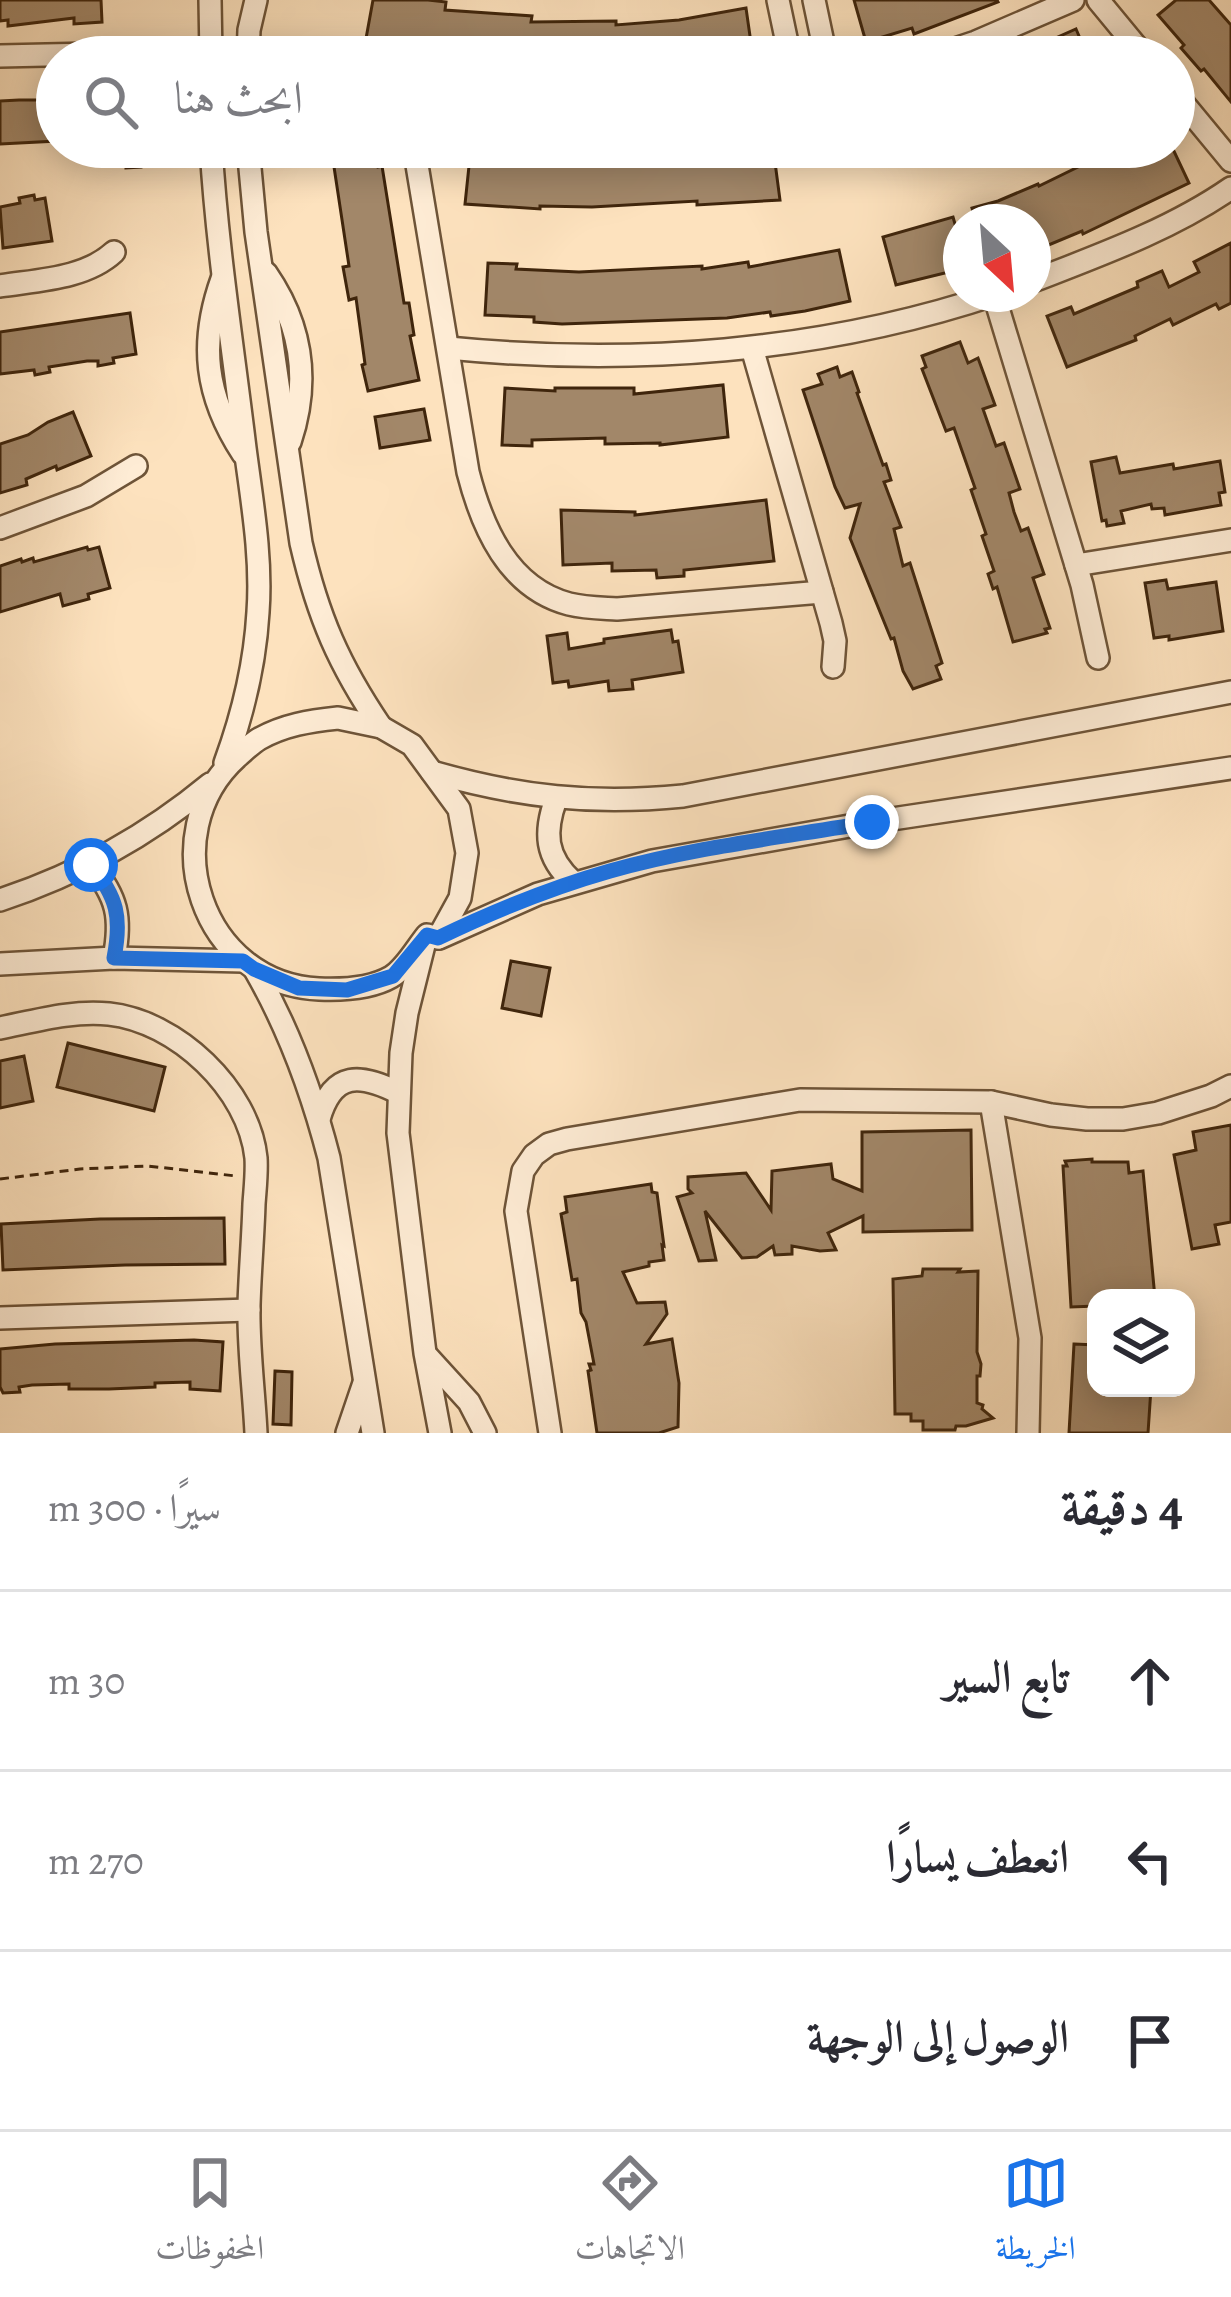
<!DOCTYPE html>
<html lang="ar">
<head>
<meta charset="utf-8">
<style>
	:root { --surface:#fff; --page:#f7f7f7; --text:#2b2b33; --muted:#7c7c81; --line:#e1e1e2; --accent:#1a73e8 }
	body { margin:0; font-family:Alegreya,Amiri,serif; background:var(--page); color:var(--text); direction:rtl }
	.controls { position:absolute; right:36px; bottom:36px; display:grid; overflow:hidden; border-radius:24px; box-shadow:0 6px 30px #0003 }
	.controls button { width:108px; height:108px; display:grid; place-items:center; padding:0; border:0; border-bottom:3px solid var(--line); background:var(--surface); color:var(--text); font:60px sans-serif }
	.compass { position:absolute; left:943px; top:204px; width:108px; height:108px; border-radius:50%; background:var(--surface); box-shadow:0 6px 30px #0003; rotate:154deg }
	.stop { position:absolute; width:36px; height:36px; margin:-27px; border:9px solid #1a73e8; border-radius:50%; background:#fff }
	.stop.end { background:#1a73e8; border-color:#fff; box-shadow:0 3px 12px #0008 }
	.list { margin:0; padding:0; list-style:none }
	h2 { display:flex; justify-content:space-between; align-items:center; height:156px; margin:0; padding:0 48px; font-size:51px }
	h2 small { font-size:39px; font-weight:400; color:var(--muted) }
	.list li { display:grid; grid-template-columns:78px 1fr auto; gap:36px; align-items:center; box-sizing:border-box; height:180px; padding:0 48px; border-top:3px solid var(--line) }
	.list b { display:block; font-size:45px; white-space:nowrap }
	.list em { font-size:39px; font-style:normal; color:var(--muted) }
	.icon { flex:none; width:66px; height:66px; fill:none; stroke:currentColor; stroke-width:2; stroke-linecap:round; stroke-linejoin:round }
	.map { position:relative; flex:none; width:1231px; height:1433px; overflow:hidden; direction:ltr }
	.search { position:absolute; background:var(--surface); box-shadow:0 6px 30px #0003; left:36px; right:36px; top:36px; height:132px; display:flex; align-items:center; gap:30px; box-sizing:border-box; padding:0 42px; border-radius:66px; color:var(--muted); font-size:45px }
	.sheet { height:696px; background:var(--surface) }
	nav { display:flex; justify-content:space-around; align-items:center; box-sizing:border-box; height:168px; border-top:3px solid var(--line); background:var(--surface); font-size:33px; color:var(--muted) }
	nav a { display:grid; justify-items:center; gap:6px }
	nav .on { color:var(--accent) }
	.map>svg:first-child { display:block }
	.building { fill:#a28769; stroke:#3f250c; stroke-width:3 }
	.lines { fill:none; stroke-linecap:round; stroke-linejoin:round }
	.minor-casing { stroke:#6e5438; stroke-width:26 }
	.path { stroke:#3f250c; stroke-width:3; stroke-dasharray:9 6; stroke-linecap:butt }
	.minor { stroke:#feecd5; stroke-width:21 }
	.route { stroke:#1a73e8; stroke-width:15 }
</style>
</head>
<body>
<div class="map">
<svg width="1231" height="1433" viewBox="0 0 1231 1433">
	<rect width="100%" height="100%" fill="#fde2be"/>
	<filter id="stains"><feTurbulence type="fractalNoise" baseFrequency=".00167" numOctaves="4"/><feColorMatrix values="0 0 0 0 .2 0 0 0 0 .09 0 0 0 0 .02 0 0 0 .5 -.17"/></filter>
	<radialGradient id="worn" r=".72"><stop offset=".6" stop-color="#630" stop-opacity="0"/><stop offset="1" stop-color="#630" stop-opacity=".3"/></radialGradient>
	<!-- building -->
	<g class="building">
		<path d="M 0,0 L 101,0 L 102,22 L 74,24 L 74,18 L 8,26 L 8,20 L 0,21 Z"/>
		<path d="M 373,0 L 428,0 L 446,2 L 445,10 L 532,16 L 531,22 L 616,21 L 616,25 L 679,20 L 746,8 L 753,57 L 438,57 L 413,54 L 414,51 L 365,44 Z"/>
		<path d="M 854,0 L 997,0 L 998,2 L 914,34 L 912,28 L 866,42 Z"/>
		<path d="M 1176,0 L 1209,0 L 1231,25 L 1231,102 L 1204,69 L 1201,71 L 1181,48 L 1184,45 L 1158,15 Z"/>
		<path d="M 1076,29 L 1088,57 L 1022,57 L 1052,44 L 1051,40 Z"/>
		<path d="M 19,100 L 57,100 L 57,141 L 0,144 L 0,101 Z"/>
		<path d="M 116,147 L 165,147 L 165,162 L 141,162 L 141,167 L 126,168 L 126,162 L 116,162 Z"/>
		<path d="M 331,147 L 374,147 L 378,167 L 382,166 L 404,303 L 409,303 L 414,335 L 410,336 L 419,380 L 368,391 L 362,365 L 365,364 L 356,298 L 349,300 L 343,267 L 349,266 Z"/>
		<path d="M 471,147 L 773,147 L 780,200 L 697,205 L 697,201 L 592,207 L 540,206 L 540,209 L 465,204 Z"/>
		<path d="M 1119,147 L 1172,147 L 1189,183 L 1083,234 L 1082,231 L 1039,249 L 1033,234 L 1033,222 L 976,222 L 972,208 L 998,201 L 1038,184 L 1039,186 Z"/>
		<path d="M 34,195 L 35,200 L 45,198 L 52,241 L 3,248 L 0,207 L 20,203 L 19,198 Z"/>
		<path d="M 953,217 L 961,245 L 961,269 L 896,285 L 883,237 Z"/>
		<path d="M 1231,243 L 1231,303 L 1219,309 L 1216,304 L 1173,325 L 1170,319 L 1135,336 L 1136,340 L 1067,367 L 1047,316 L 1071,307 L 1074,314 L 1138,287 L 1137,282 L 1162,271 L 1169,287 L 1199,272 L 1194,262 Z"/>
		<path d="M 839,250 L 850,301 L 805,311 L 771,316 L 770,312 L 727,318 L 562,324 L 534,322 L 534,317 L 485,315 L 488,263 L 517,264 L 516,269 L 579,272 L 702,266 L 702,269 L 748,262 L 749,267 Z"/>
		<path d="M 130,313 L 136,354 L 113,358 L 114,363 L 98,366 L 98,361 L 87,361 L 49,367 L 50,372 L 35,375 L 34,370 L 0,374 L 0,332 Z"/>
		<path d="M 960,342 L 968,363 L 978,358 L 982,369 L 995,405 L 983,409 L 996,446 L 1004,443 L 1020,489 L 1009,493 L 1014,512 L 1021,531 L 1028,528 L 1044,574 L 1033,578 L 1050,628 L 1045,629 L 1047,633 L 1013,642 L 997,587 L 993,589 L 988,574 L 994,571 L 982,536 L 986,534 L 971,490 L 975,488 L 954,428 L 946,431 L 922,369 L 926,367 L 922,356 Z"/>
		<path d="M 837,367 L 840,377 L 852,372 L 859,392 L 857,393 L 883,465 L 886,464 L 891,480 L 884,482 L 901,527 L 894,529 L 903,566 L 910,563 L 942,663 L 936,666 L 941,679 L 913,689 L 903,671 L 894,638 L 891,639 L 850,538 L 860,504 L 845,508 L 835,487 L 803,390 L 822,384 L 818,374 Z"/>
		<path d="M 723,385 L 728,437 L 660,445 L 660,443 L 605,444 L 605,438 L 532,440 L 532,446 L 502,445 L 505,388 L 555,391 L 555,388 L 634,388 L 634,394 Z"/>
		<path d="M 424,409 L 430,440 L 380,448 L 375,417 Z"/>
		<path d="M 73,412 L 91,456 L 57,470 L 56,466 L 26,479 L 27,485 L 0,493 L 0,444 L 28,435 L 48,422 Z"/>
		<path d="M 1116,457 L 1120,473 L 1173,464 L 1174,469 L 1220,461 L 1225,492 L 1219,493 L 1221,505 L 1165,515 L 1164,508 L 1152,509 L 1151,504 L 1121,511 L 1124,523 L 1107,526 L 1106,520 L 1102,521 L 1091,462 Z"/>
		<path d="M 766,500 L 774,561 L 684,570 L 684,576 L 657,578 L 656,570 L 612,571 L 612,563 L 563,565 L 561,510 L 635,512 L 635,515 Z"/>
		<path d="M 87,547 L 88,550 L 99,547 L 110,588 L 88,594 L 89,599 L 63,606 L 60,594 L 0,612 L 0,566 L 21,559 L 22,562 L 33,558 L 34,562 Z"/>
		<path d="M 1166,580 L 1168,589 L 1216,582 L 1223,631 L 1169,640 L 1169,636 L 1154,638 L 1145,583 Z"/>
		<path d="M 671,630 L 673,642 L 678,641 L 683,672 L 632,680 L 633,689 L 609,691 L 608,681 L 569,687 L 568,681 L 553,683 L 547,636 L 567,633 L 569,649 L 604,643 L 604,639 Z"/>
		<path d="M 511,961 L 550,968 L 541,1016 L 502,1008 Z"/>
		<path d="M 68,1043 L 165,1067 L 154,1111 L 57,1087 Z"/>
		<path d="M 24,1056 L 33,1101 L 0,1108 L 0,1061 Z"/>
		<path d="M 1231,1125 L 1231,1222 L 1215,1225 L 1219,1244 L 1192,1249 L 1174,1155 L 1196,1150 L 1193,1132 Z"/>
		<path d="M 971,1130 L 972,1230 L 863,1232 L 863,1216 L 828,1233 L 836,1250 L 820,1251 L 792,1246 L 792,1254 L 775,1255 L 773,1246 L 757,1257 L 742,1258 L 705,1211 L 716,1260 L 699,1261 L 677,1197 L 692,1193 L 688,1189 L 688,1177 L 746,1173 L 771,1210 L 772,1171 L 831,1164 L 833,1179 L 862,1191 L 862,1132 Z"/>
		<path d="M 1092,1159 L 1092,1162 L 1128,1162 L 1129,1173 L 1143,1171 L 1155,1298 L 1096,1298 L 1096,1306 L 1071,1307 L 1063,1166 L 1067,1166 L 1065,1161 Z"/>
		<path d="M 651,1184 L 652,1192 L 657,1193 L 664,1246 L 662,1245 L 664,1260 L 649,1262 L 649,1266 L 623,1272 L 637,1303 L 665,1302 L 667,1314 L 646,1344 L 672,1339 L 679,1383 L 678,1427 L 659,1433 L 597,1433 L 588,1371 L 591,1370 L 589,1364 L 594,1364 L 586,1322 L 581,1313 L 577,1279 L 572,1280 L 561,1214 L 567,1212 L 565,1197 Z"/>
		<path d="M 224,1218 L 225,1264 L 125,1265 L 3,1270 L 1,1224 L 100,1219 Z"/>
		<path d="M 923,1269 L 960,1269 L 958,1272 L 978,1271 L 977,1352 L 981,1364 L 980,1376 L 977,1376 L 977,1403 L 983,1405 L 982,1409 L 993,1418 L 966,1426 L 956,1426 L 955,1430 L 923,1430 L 923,1421 L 911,1421 L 911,1414 L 895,1414 L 893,1279 L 922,1276 Z"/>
		<path d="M 194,1340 L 223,1342 L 220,1391 L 190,1389 L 190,1382 L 155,1383 L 155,1387 L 109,1389 L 69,1389 L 69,1384 L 32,1385 L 19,1387 L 20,1392 L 3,1393 L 0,1387 L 0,1349 L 55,1344 Z"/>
		<path d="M 1074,1344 L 1096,1345 L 1096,1388 L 1151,1388 L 1148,1433 L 1069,1433 Z"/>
		<path d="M 275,1371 L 292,1372 L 291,1425 L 273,1424 Z"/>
	</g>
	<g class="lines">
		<defs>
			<g id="minor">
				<path d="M 210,0 L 211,57"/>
				<path d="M 778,0 L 790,57"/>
				<path d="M 814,0 L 826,57"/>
				<path d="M 1098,0 L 1145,57"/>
				<path d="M 0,56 L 138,53"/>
				<path d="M 248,57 L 249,30 L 256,0"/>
				<path d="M 931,57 L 976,42 L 1073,0"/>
				<path d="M 1174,92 L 1231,161"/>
				<path d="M 211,147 C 217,247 233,348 245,448 C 252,502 262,557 258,612 C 255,664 243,714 225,763"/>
				<path d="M 248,147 L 256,232 L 301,543 C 318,617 339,665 381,727"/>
				<path d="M 414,147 L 468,472 C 482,527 508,588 569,604 C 585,608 601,608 617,609 L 822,592"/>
				<path d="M 266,273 C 302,325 310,382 290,442"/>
				<path d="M 222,279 C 199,343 205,396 243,454"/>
				<path d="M 1033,281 C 1100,255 1172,229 1231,188"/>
				<path d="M 0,286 C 37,280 85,279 114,252"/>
				<path d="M 994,295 L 1082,585 L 1098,658"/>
				<path d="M 448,348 C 631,366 820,353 996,294"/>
				<path d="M 752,348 L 831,623 L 835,641 L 833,667"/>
				<path d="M 0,528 L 86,496 L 136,466"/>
				<path d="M 1076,565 L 1231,540"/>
				<path d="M 338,718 L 381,727 L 412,745 L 459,809 L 467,853 L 460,898 L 438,938 L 427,935 C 417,947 405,969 391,977 C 370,989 343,990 319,989 C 202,984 152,834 237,757 C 244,751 251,744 259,739 C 284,725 309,721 338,718 Z"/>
				<path d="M 432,772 C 519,797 593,805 683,796 L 1231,692"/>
				<path d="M 556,799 C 544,832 545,857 573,882"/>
				<path d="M 91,865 C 117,897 122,917 114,958"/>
				<path d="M 0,900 C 79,874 146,837 210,784"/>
				<path d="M 439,938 L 538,894 L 652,861 L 872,822 L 1231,768"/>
				<path d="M 425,941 L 407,1013 L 401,1053 L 398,1133 L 425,1353 L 440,1433"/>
				<path d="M 0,964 L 114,958 L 243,961"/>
				<path d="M 255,970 C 289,1029 312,1092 329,1158 L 373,1433"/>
				<path d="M 0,1028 C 35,1021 73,1010 109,1014 C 176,1021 249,1089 256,1158 C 257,1173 255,1189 254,1204 C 253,1237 250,1271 249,1305 C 248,1347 254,1391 256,1433"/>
				<path d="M 991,1102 L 1030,1338 L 1028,1433"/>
				<path d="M 319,1119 C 333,1070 361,1074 399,1093"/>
				<path d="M 0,1318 L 249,1310"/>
				<path d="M 428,1357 L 469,1402 L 485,1433"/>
				<path d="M 347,1433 L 364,1383"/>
				<path d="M 550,1433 L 516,1211 L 523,1171 L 534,1155 L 549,1144 L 567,1139 L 800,1100 L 991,1102 L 1051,1115 L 1087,1119 L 1123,1119 L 1158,1113 L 1211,1096 L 1231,1086"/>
			</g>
		</defs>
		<!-- minor casing -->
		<use href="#minor" class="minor-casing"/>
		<!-- path -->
		<path class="path" d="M 0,1179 L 80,1169 L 148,1166 L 236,1176"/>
		<!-- minor -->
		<use href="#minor" class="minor"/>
	</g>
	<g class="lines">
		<!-- route -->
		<path class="route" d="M 91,865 C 117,897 122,917 114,958 L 243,961 L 254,969 L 299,988 L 347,990 L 393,976 L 427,935 L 438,938 C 494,911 550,888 610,871 C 695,847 785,837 872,822"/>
	</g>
	<rect width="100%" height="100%" filter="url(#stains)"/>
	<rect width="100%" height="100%" fill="url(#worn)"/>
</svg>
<div class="controls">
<button><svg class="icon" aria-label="layers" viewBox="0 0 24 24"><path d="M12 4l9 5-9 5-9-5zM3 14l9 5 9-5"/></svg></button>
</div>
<svg class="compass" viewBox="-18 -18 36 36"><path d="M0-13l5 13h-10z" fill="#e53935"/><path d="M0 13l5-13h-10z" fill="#7c7c81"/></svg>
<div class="stop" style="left:91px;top:865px"></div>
<div class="stop end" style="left:872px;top:822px"></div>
<div class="search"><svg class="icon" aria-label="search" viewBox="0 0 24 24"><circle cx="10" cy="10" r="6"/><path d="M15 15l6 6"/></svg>ابحث هنا</div>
</div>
<section class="sheet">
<h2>4 دقيقة<small>سيرًا · 300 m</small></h2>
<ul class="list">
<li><svg class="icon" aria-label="ahead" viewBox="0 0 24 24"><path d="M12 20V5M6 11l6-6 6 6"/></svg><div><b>تابع السير</b></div><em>30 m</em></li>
<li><svg class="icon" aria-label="left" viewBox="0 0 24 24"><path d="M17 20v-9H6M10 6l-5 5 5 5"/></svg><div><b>انعطف يسارًا</b></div><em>270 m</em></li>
<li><svg class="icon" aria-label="arrive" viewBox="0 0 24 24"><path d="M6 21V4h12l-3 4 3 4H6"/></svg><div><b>الوصول إلى الوجهة</b></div></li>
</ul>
</section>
<nav>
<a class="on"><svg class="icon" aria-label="map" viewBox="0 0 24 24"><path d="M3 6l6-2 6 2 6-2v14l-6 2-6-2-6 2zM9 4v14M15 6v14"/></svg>الخريطة</a>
<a><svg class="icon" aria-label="directions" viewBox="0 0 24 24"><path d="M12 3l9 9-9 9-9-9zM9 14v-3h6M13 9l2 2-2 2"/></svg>الاتجاهات</a>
<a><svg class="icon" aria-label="saved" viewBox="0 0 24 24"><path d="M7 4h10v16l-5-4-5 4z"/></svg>المحفوظات</a>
</nav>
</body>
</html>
